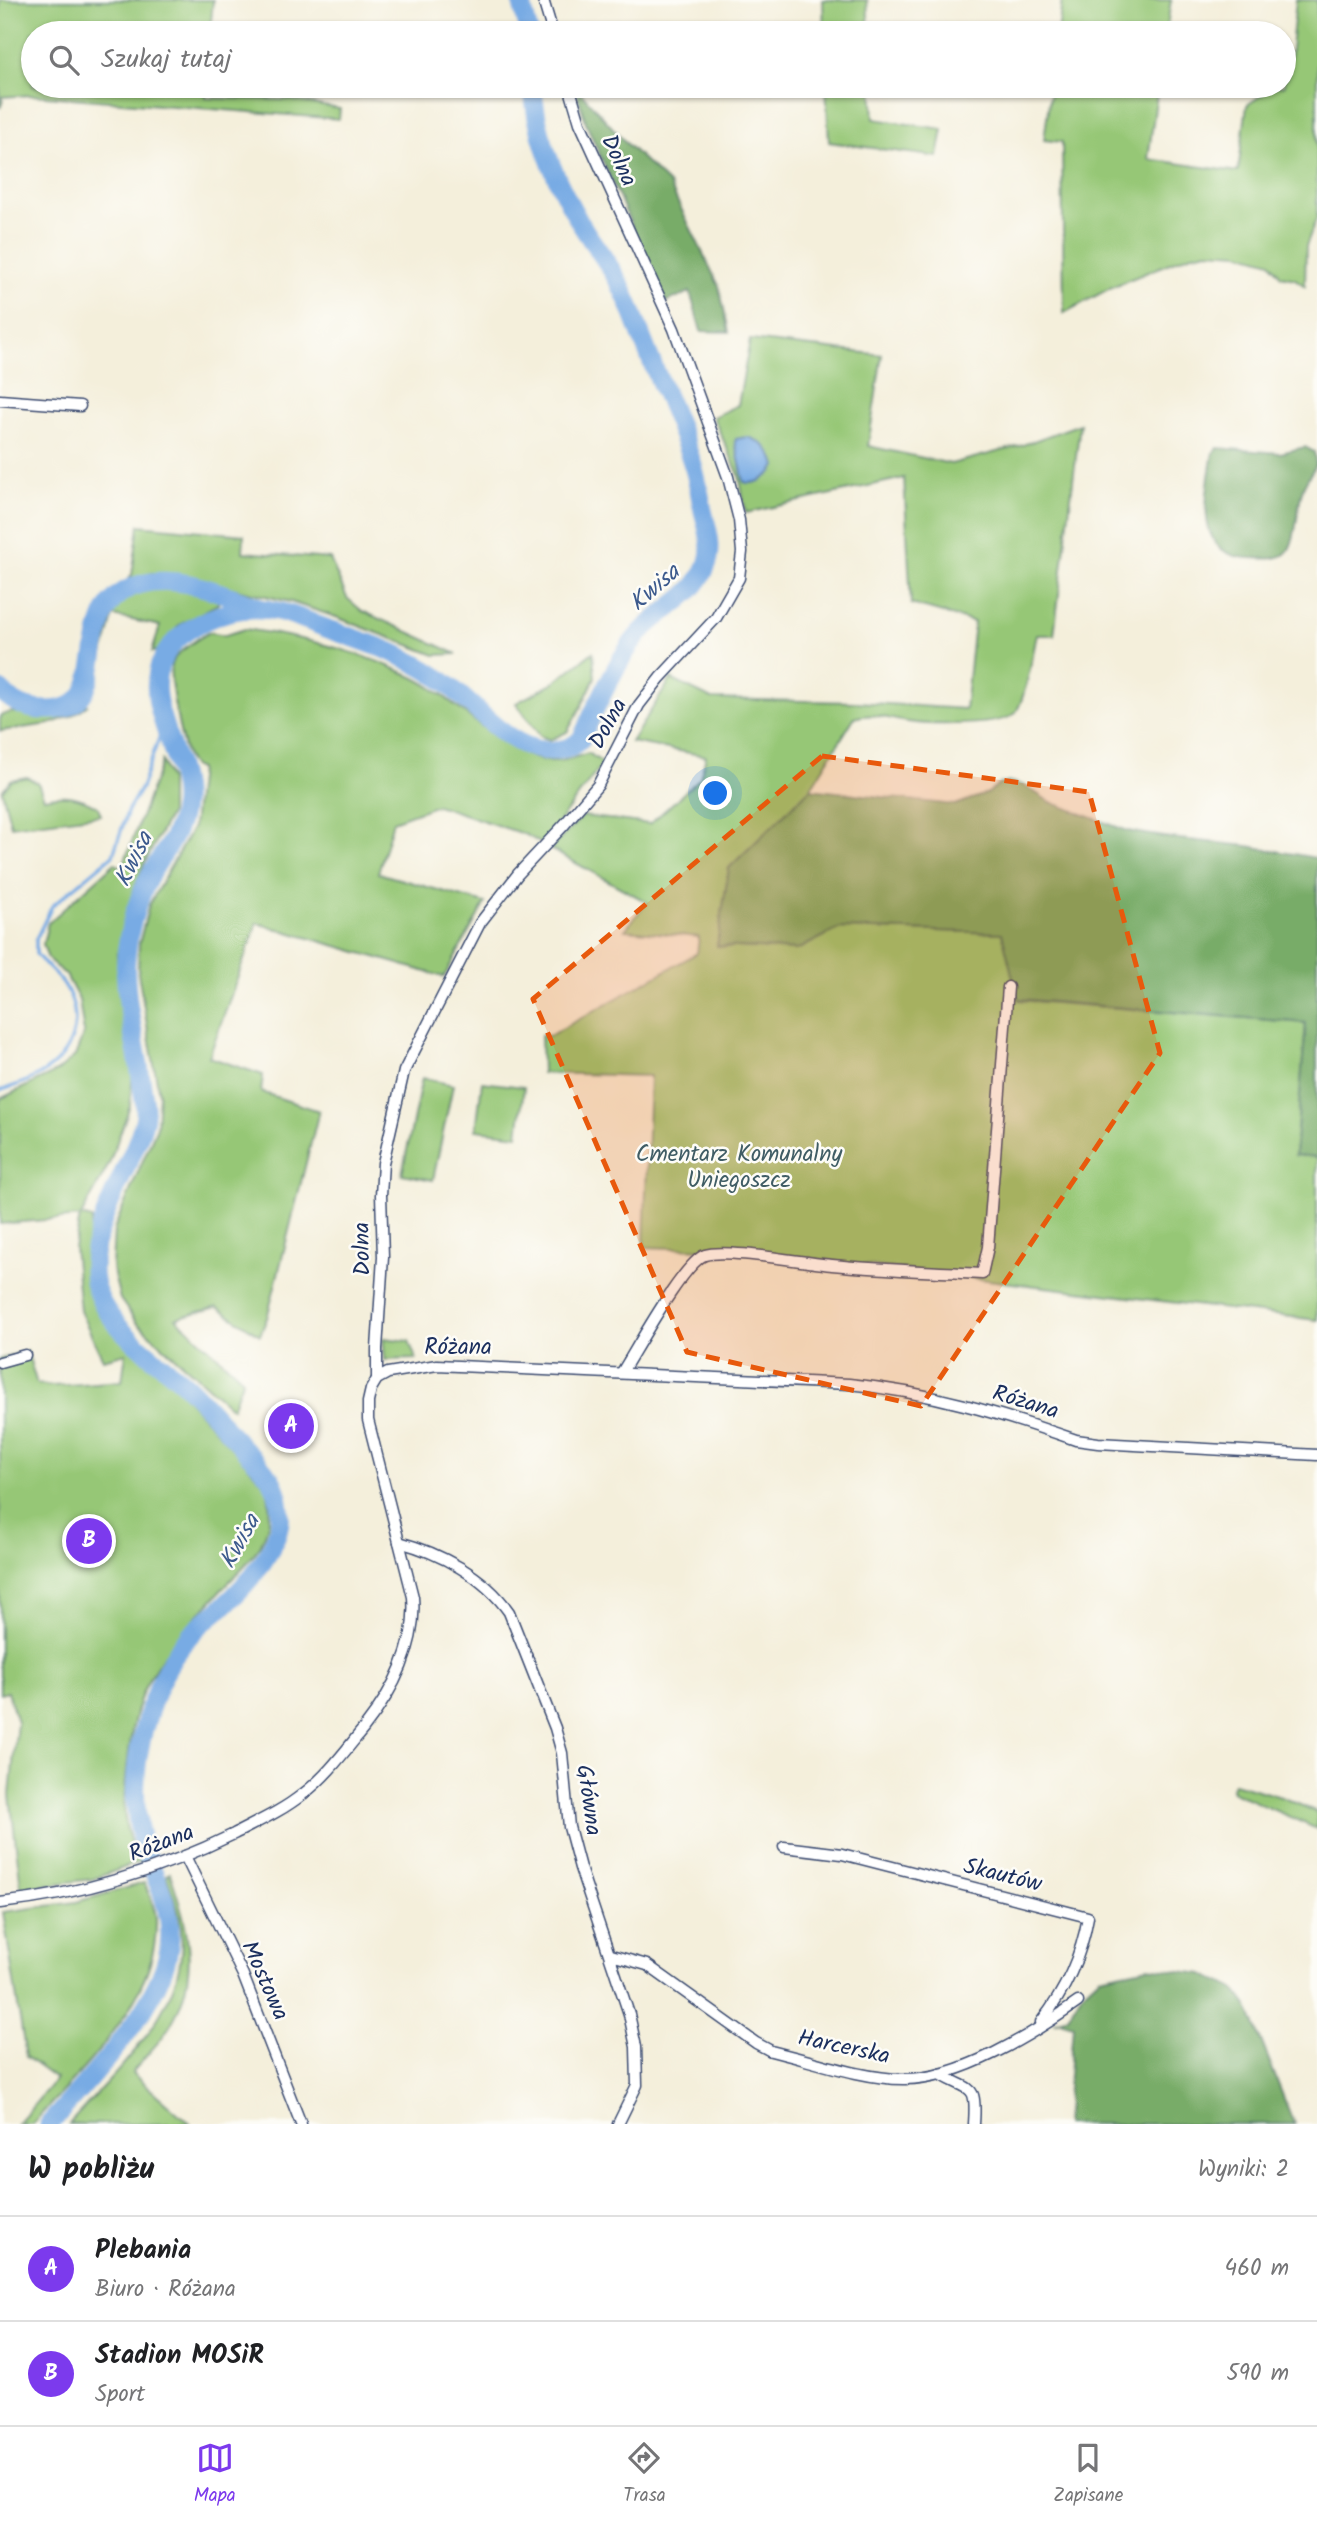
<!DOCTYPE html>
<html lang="pl">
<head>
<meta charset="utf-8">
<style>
	:root { --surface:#fff; --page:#f6f6f6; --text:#202124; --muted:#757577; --line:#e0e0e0; --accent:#7c3aed }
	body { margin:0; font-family:Kalam,sans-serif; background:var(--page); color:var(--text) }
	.you { position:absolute; left:716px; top:794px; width:24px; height:24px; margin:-18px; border:5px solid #fff; border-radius:50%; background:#1a73e8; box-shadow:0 0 0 10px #1a73e833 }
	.badge { display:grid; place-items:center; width:46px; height:46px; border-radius:50%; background:var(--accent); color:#fff; font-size:23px; font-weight:700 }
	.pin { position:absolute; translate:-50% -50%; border:4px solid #fff; box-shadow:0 2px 7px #0006 }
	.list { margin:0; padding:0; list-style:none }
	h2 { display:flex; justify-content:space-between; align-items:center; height:91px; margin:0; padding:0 28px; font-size:30px }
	h2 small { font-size:23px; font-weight:400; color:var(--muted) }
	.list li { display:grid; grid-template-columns:46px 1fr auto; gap:21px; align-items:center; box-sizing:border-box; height:105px; padding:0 28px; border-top:2px solid var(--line) }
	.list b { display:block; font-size:26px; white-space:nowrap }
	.list p { margin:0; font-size:23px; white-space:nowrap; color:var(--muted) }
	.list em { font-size:23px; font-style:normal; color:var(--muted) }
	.icon { flex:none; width:38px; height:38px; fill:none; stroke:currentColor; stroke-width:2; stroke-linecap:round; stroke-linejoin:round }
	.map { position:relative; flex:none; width:1317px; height:2124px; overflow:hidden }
	.search { position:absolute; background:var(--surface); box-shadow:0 2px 5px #0004; left:21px; right:21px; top:21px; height:77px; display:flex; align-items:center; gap:18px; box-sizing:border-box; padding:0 24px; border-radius:38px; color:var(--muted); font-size:26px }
	.sheet { height:301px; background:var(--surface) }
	nav { display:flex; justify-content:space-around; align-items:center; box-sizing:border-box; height:98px; border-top:2px solid var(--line); background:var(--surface); font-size:19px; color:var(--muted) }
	nav a { display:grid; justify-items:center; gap:4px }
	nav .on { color:var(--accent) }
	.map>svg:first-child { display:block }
	.green { fill:#96c776; stroke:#587b6a; stroke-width:2 }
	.forest { fill:#78ac67; stroke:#4a6e62; stroke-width:2 }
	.water { fill:#78abe4; stroke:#4a6da1; stroke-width:2 }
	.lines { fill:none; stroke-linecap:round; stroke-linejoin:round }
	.stream { stroke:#78abe4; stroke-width:3.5 }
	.river { stroke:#78abe4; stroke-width:19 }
	.minor-casing { stroke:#3c4c71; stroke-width:13 }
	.minor { stroke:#fff; stroke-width:10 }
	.marked { fill:#e8590c; fill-opacity:0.2; stroke:#e8590c; stroke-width:5; stroke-dasharray:14 9; stroke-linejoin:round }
	.labels { text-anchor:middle; stroke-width:5; stroke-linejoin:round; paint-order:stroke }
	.street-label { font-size:23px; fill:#1b2f5e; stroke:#fdfcf7 }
	.park-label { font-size:23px; fill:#405d65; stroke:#fdfcf7 }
	.water-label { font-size:24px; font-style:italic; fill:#3c5a8d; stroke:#fdfcf7 }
</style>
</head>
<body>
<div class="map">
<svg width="1317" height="2124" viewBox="0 0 1317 2124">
	<rect width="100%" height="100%" fill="#fdfcf7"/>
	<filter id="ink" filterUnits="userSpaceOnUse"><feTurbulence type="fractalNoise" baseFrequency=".0143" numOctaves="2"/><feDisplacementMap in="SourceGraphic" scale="14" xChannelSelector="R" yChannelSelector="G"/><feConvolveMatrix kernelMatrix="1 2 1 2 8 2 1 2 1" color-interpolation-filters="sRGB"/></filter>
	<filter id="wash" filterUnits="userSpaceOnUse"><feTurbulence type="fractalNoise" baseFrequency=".00686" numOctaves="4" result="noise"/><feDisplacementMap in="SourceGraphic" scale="28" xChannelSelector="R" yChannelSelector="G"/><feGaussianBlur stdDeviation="1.57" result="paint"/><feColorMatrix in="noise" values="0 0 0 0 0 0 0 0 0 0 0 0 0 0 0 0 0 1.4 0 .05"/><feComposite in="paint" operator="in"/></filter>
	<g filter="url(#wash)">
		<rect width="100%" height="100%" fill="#f4efdb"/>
		<!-- green -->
		<g class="green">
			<path d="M 0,0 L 213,0 L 210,33 L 33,33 L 33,86 L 206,86 L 206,98 L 290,100 L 340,109 L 339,119 L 32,95 L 1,97 L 3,101 L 0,108 Z"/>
			<path d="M 823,0 L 867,0 L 869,33 L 824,33 Z"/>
			<path d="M 1062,0 L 1171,0 L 1166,33 L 1058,33 Z"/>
			<path d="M 1296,0 L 1317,0 L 1317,217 L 1306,246 L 1305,286 L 1295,279 L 1281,276 L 1271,262 L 1240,253 L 1207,251 L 1189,255 L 1114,286 L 1064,313 L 1062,142 L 1044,140 L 1051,86 L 1158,86 L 1148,159 L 1238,172 L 1247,105 L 1275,86 L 1284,86 L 1284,80 L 1288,77 Z"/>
			<path d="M 826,86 L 872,86 L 874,119 L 943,129 L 938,157 L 829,142 Z"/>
			<path d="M 750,340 L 882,355 L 868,446 L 951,464 L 1020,446 L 1080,424 L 1054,635 L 1037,635 C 1033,652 1025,702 1015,713 C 1004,727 927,725 908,722 C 890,720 872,711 854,718 L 810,789 L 729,868 L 717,946 L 797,950 L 840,928 L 1002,933 L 1019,1000 L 1306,1023 L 1295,1155 L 1317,1157 L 1317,1320 L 773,1254 L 737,1250 L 644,1247 L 650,1076 L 542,1073 L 541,1035 L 549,1036 L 697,953 L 699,937 L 625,930 L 647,902 L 550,849 L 583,816 L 650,824 L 700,778 L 706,756 L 631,742 L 671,679 L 712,699 L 856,702 L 965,709 L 974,622 L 911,604 L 904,478 L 746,513 L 739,475 L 713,417 L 738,405 Z"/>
			<path d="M 139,525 L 244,535 L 243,552 L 330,559 L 347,598 L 362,611 L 457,654 L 435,655 L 336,617 L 291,602 L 180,576 L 152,573 L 126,582 L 132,575 Z"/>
			<path d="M 168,586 C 185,588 202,589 218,597 L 218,604 L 179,625 L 163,650 L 152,652 L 160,626 L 113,616 L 101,662 C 100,631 107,600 140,589 C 148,586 159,587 168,586 Z"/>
			<path d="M 245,629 C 303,637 363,652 415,678 C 457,699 496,749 541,760 C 557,764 573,758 588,753 L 603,763 L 542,844 L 526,835 L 437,805 L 393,821 L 378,873 L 485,903 L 444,977 L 257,923 L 209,1057 L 263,1075 L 261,1092 L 319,1111 L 267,1318 L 260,1335 L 217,1307 L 176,1318 L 243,1379 L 232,1408 L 137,1323 L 120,1299 L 112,1267 L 114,1229 L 157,1127 L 159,1094 L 138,973 L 139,944 L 149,905 L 193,827 L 199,769 C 196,768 192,766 190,763 C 183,753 166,673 172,662 C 177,652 200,637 210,632 L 225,635 Z"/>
			<path d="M 593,652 L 595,678 L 581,707 L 567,732 L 550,740 L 540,736 L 516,703 L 552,684 Z"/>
			<path d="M 88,705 L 73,715 L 50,724 L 0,731 L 0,716 C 17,708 21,715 38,715 C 56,714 72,712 88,705 Z"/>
			<path d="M 162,761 L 170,780 L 170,814 L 144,864 L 132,895 L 117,955 L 122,1008 L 134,1058 L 130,1106 L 109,1164 L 81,1216 L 92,1219 L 88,1280 L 97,1310 L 176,1386 L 267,1487 C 270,1502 271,1515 267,1529 C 261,1551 244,1566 230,1581 C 201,1612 168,1644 148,1681 C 134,1707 130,1741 127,1769 C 123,1808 121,1827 140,1862 L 93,1879 L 21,1888 L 10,1795 L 17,1722 L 8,1692 L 0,1694 L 0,1359 L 27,1351 L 37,1384 L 53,1386 L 122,1381 L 126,1353 L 103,1359 L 80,1311 L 74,1248 L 80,1217 L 0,1224 L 0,1099 L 58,1071 L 75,1056 L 84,1033 L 79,1000 L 66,975 L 48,959 L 43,944 L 48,923 L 115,863 L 122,868 Z"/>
			<path d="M 27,777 L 38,783 L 44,798 C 66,793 79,796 98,807 L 101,815 L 11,826 L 2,791 L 11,780 Z"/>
			<path d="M 422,1078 L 453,1085 L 433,1180 L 402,1174 Z"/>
			<path d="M 482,1082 L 524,1087 L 518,1135 L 476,1130 Z"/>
			<path d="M 383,1338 L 409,1341 L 416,1359 L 385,1360 Z"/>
			<path d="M 1234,1783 L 1281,1797 L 1317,1812 L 1317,1829 L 1231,1791 Z"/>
			<path d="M 170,1873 C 190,1931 202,1981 164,2035 C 154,2048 142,2060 132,2073 L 190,2124 L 69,2124 C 119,2068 198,2000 179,1916 C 176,1902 170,1888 166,1875 Z"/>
			<path d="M 144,1883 C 149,1894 155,1906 156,1918 C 160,1999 82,2069 32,2124 L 18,2124 L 56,2079 L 26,2057 L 3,1912 L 76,1902 Z"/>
		</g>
		<!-- forest -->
		<g class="forest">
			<path d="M 575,86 L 628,145 L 669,184 L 719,286 L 729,332 L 701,331 L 690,292 L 666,302 L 587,126 Z"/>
			<path d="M 1305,447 L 1314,452 L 1316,465 C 1312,472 1306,480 1303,488 C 1297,503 1297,546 1285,554 C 1275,561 1259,558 1248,558 C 1191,555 1207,489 1213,453 L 1218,448 L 1280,453 Z"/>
			<path d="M 1011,782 L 1025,786 L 1050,802 L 1128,831 L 1170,838 L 1248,846 L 1317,858 L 1317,1157 L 1295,1155 L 1306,1023 L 1018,999 L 1002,933 L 840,928 L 797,950 L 717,946 L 729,868 L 810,789 L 955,805 L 988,793 L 999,784 Z"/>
			<path d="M 1148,1967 L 1203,1974 L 1235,1989 L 1248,2007 L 1294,2124 L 1065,2124 L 1073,2025 L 1060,2021 L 1054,2023 L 1068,2016 L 1082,1993 L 1099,1977 Z"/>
		</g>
		<!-- water -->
		<path class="water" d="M 747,437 C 762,441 772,450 776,466 C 771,476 756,486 744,482 L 735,442 L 736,439 Z"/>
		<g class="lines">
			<!-- stream -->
			<path class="stream" d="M 0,1091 C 10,1087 21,1084 31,1079 C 71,1061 89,1021 62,982 C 54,972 44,964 36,954 L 36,939 L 52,906 L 113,855 L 128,810 L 141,788 L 164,724"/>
			<!-- river -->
			<g class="river">
				<path d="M 521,0 L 529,33"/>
				<path d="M 0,690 C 15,704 27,710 47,710 C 122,711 68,606 138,585 C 178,573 220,593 257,606"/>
				<path d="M 49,2124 C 88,2081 162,2005 169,1947 C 175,1905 151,1875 141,1837 C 130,1794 136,1751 150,1709 C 159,1681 171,1656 191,1634 C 204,1620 221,1610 234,1596 C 255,1575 284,1540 280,1509 C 277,1478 264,1471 244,1449 C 225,1428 207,1405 186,1385 C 156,1358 112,1332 97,1292 C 80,1248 121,1183 137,1142 C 139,1137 145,1120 145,1115 C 146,1105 143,1096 142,1086 C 137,1045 123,997 126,958 C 128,929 137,901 150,875 C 162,854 178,836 182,811 C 192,763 138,705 163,658 C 180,626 227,606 262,609 C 285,610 309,622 331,630 C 368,643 404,654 436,676 C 468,697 492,731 527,746 C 544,753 568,753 581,739 C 582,737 592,716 593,713 C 606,688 618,660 636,638 C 656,612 694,599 706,567 C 714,549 708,530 703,511 C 700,497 698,482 694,469 C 682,428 662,388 646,348 C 637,326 630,302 618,281 C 607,260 591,242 579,221 C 555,180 535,134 533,86"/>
			</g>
		</g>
	</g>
	<g filter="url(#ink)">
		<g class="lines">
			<defs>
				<g id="minor">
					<path d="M 543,0 L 553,33"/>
					<path d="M 0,400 L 80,406"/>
					<path d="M 0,1362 L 25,1355"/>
					<path d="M 622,1372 C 636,1350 684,1262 705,1255 C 725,1248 806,1263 832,1265 C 882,1270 932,1271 982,1274 L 988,1247 L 1008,987"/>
					<path d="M 377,1379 L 377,1349 L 383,1257 L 381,1195 L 383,1163 L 404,1071 L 480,923 L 518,874 L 564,825 L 598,785 L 639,705 L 660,678 L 716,618 L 739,578 L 742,552 L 739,520 L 728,477 L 674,329 L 580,123 L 569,86"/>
					<path d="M 399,1542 C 440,1553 484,1576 509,1612 L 555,1728 L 562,1753 L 569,1827 L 580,1868 L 629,2014 L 636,2047 L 637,2085 L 618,2124"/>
					<path d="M 784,1847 L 842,1854 L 1088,1917 C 1081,1957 1066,1990 1041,2022"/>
					<path d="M 185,1856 L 243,1975 L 301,2124"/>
					<path d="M 0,1903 C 83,1894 159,1871 234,1834 C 257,1822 282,1811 303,1794 C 327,1776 345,1751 364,1728 C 394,1690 417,1646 413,1597 L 368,1420 L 368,1402 L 371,1389 L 377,1379 L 388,1373 L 437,1365 L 849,1384 C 930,1392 999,1413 1076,1440 L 1098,1443 L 1317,1455"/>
					<path d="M 611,1955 L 647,1965 L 756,2043 L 771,2051 C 809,2060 864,2079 903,2079 C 959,2080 1033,2034 1078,2002"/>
					<path d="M 940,2074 C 971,2093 977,2081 974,2124"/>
				</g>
			</defs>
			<!-- minor casing -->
			<use href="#minor" class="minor-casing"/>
			<!-- minor -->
			<use href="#minor" class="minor"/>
		</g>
	</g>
	<!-- marked area -->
	<path class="marked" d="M 822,756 L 1089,792 L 1160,1053 L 921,1406 L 687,1352 L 533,999 Z"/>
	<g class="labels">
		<!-- street labels -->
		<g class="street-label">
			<text transform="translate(620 160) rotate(65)" y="8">Dolna</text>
			<text transform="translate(607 723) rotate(-61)" y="8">Dolna</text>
			<text transform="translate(361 1249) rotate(-91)" y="8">Dolna</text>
			<text x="458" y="1354">Różana</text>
			<text transform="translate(1026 1401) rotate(17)" y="8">Różana</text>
			<text transform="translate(590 1800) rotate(82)" y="8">Główna</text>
			<text transform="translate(161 1842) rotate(-21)" y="8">Różana</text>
			<text transform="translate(1003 1874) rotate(14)" y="8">Skautów</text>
			<text transform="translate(266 1980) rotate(66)" y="8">Mostowa</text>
			<text transform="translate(844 2046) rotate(12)" y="8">Harcerska</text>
		</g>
		<!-- park labels -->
		<g class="park-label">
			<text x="739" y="1161">Cmentarz Komunalny<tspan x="739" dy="26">Uniegoszcz</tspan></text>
		</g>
		<!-- water labels -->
		<g class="water-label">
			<text transform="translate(654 587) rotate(-41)" y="8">Kwisa</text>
			<text transform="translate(133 859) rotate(-64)" y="8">Kwisa</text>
			<text transform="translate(239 1541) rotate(-61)" y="8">Kwisa</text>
		</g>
	</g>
</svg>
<div class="you"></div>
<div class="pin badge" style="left:291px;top:1426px">A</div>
<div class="pin badge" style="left:89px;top:1541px">B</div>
<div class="search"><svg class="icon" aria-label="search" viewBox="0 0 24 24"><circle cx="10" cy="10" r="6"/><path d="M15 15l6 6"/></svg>Szukaj tutaj</div>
</div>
<section class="sheet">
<h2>W pobliżu<small>Wyniki: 2</small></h2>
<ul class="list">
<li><span class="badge">A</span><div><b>Plebania</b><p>Biuro · Różana</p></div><em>460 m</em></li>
<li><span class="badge">B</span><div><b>Stadion MOSiR</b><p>Sport</p></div><em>590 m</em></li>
</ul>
</section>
<nav>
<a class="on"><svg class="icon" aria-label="map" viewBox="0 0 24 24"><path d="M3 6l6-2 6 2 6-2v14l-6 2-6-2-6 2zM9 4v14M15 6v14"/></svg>Mapa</a>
<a><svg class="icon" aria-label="directions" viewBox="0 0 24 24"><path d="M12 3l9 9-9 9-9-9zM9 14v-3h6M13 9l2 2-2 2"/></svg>Trasa</a>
<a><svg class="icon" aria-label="saved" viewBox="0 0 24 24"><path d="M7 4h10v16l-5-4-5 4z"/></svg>Zapisane</a>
</nav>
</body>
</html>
